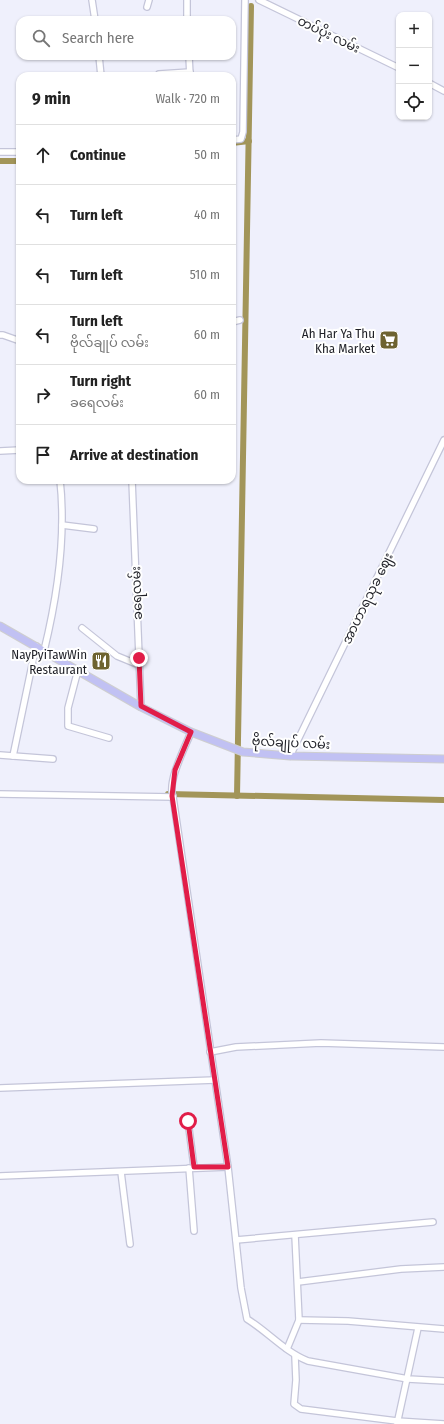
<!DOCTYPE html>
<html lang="en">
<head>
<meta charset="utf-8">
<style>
	:root { --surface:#fff; --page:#f6f6f6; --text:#222; --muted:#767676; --line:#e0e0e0 }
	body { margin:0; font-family:"Fira Sans Condensed","Noto Sans Myanmar",sans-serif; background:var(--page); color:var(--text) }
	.controls { position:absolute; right:12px; top:12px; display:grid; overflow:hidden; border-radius:8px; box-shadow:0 1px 3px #0004 }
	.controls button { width:36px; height:36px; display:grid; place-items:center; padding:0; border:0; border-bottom:1px solid var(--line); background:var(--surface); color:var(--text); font:20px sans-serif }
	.stop { position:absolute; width:12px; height:12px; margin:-9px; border:3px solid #e11d48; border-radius:50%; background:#fff }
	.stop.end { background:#e11d48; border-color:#fff; box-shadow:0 1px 4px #0008 }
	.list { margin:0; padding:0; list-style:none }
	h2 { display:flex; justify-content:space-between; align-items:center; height:52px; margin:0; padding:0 16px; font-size:17px }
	h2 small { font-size:13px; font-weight:400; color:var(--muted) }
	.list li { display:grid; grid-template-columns:26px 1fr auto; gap:12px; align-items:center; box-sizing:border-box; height:60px; padding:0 16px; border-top:1px solid var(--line) }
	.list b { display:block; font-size:15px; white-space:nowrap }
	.list p { margin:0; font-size:13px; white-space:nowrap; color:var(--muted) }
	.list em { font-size:13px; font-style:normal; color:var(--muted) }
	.icon { flex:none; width:22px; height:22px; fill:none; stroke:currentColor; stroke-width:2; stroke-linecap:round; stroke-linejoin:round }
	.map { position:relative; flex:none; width:444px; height:1424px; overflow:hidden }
	.search { position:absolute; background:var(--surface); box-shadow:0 1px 3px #0004; left:16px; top:16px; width:220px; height:44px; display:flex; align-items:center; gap:10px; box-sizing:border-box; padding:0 14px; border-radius:12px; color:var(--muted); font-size:15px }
	.panel { position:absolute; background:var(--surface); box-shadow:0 1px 3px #0004; left:16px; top:72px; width:220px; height:412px; border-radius:12px }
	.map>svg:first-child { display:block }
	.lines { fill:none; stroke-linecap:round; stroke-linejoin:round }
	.canal { stroke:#a29559; stroke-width:6 }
	.minor-casing { stroke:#c4c5d9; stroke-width:8 }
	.major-casing { stroke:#cececf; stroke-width:9 }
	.minor { stroke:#fff; stroke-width:5.5 }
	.major { stroke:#c1c1f3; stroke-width:7 }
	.route { stroke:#e11d48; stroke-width:5 }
	.labels { text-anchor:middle; stroke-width:4; stroke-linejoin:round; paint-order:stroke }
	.street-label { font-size:13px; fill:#1f2027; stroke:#fff }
	.poi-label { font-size:13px; fill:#1f2027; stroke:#fff; text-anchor:end }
</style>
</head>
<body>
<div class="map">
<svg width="444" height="1424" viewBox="0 0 444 1424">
	<rect width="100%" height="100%" fill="#eff0fc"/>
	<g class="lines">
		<!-- canal -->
		<g class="canal">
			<path d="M 232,143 L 249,141"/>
			<path d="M 0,161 L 20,161"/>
			<path d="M 168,794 L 444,800"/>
			<path d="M 237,796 L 251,6"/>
		</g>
		<defs>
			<g id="minor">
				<path d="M 92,0 L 95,20"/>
				<path d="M 187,0 L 187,20"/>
				<path d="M 259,0 L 399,68"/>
				<path d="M 147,7 L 149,0"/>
				<path d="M 99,56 L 101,76"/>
				<path d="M 189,56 L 190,76"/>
				<path d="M 159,74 L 190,72"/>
				<path d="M 429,83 L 444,91"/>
				<path d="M 232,140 L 241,139 L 243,132 L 245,0"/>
				<path d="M 0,152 L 20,152"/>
				<path d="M 232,322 L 240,320"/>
				<path d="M 0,335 L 3,335 L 20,341"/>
				<path d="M 0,451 L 20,450"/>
				<path d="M 132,480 L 141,707"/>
				<path d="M 62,525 L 94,529"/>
				<path d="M 82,628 L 117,656 L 139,665"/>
				<path d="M 44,651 C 57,598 66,535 60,480"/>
				<path d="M 78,670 L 68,708 L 68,726 L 109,738"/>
				<path d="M 0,755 L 53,759"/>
				<path d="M 13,756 L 36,646"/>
				<path d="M 290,756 L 444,440"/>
				<path d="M 0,794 L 173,797"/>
				<path d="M 173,797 L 228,1167 L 241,1288 L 247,1319 C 268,1332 285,1352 308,1361 L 408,1379 L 444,1381"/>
				<path d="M 173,797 C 167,781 185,748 191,732"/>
				<path d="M 210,1052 L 236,1047 L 321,1043 L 444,1047"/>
				<path d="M 0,1088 L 215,1080"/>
				<path d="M 188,1121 L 194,1167"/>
				<path d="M 189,1168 L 194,1231"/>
				<path d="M 121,1172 L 130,1244"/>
				<path d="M 0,1176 L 228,1167"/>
				<path d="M 236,1240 L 433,1222"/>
				<path d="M 298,1282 L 401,1269 L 444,1267"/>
				<path d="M 299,1320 L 348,1321 L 444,1329"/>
				<path d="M 287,1349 L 299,1320 L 295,1235"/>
				<path d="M 295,1356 L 296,1380 L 294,1404 L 301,1409 L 397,1421 L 444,1424"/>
				<path d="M 397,1424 L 418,1328"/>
			</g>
			<path id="major" d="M 0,626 L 141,707 L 191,732 L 243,752 L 290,756 L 444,759"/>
		</defs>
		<!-- minor casing -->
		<use href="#minor" class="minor-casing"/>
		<!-- major casing -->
		<use href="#major" class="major-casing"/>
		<!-- minor -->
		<use href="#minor" class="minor"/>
		<!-- major -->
		<use href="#major" class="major"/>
	</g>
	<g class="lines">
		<!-- route -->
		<path class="route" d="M 139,658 L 141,706 L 191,732 L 175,770 L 172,796 L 228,1167 L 194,1167 L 188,1121"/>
	</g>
	<!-- icons -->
	<defs>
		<symbol id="supermarket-square" viewBox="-11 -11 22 22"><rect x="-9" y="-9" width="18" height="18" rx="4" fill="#6e6330" stroke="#fff"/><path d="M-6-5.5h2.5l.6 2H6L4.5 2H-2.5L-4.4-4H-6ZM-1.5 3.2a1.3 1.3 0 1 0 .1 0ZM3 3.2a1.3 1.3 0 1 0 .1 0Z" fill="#fff"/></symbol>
		<symbol id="restaurant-square" viewBox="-11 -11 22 22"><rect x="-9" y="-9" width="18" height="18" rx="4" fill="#6e6330" stroke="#fff"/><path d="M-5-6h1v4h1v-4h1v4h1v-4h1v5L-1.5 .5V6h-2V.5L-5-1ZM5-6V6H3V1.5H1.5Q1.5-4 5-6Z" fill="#fff"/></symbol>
	</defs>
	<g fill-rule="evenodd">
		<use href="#supermarket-square" x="378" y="329" width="22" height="22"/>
		<use href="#restaurant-square" x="90" y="650" width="22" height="22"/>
	</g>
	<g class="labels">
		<!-- street labels -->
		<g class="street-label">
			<text transform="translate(329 34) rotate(26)" y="5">တပ်ပိုး လမ်း</text>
			<text transform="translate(136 593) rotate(-92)" y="5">ခရေလမ်း</text>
			<text transform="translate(367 598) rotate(-64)" y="5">အာဟာရသုခ ဈေး</text>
			<text transform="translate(291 742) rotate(3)" y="5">ဗိုလ်ချုပ် လမ်း</text>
		</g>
		<!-- poi labels -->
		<g class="poi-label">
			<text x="375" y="338">Ah Har Ya Thu<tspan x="375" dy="15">Kha Market</tspan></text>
			<text x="87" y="659">NayPyiTawWin<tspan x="87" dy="15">Restaurant</tspan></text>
		</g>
	</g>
</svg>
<div class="controls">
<button>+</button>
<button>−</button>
<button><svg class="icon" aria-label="locate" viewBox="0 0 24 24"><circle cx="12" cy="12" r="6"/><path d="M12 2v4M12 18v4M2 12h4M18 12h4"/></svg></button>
</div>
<div class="stop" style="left:188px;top:1121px"></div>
<div class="stop end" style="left:139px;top:658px"></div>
<div class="search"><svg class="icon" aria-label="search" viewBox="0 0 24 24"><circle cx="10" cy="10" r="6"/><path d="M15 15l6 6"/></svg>Search here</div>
<section class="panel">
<h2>9 min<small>Walk · 720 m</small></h2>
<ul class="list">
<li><svg class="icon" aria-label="ahead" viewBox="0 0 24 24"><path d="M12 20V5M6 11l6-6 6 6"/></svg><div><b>Continue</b></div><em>50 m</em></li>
<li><svg class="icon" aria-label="left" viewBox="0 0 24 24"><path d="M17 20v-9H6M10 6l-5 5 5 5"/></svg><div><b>Turn left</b></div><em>40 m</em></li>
<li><svg class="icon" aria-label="left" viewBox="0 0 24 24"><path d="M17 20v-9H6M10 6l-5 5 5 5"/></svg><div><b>Turn left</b></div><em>510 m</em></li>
<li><svg class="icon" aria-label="left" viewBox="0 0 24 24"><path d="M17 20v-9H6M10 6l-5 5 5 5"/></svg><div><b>Turn left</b><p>ဗိုလ်ချုပ် လမ်း</p></div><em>60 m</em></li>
<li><svg class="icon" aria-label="right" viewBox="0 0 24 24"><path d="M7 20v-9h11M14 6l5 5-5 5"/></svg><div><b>Turn right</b><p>ခရေလမ်း</p></div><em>60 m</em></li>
<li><svg class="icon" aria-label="arrive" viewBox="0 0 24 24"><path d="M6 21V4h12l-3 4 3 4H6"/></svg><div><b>Arrive at destination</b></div></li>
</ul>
</section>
</div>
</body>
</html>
